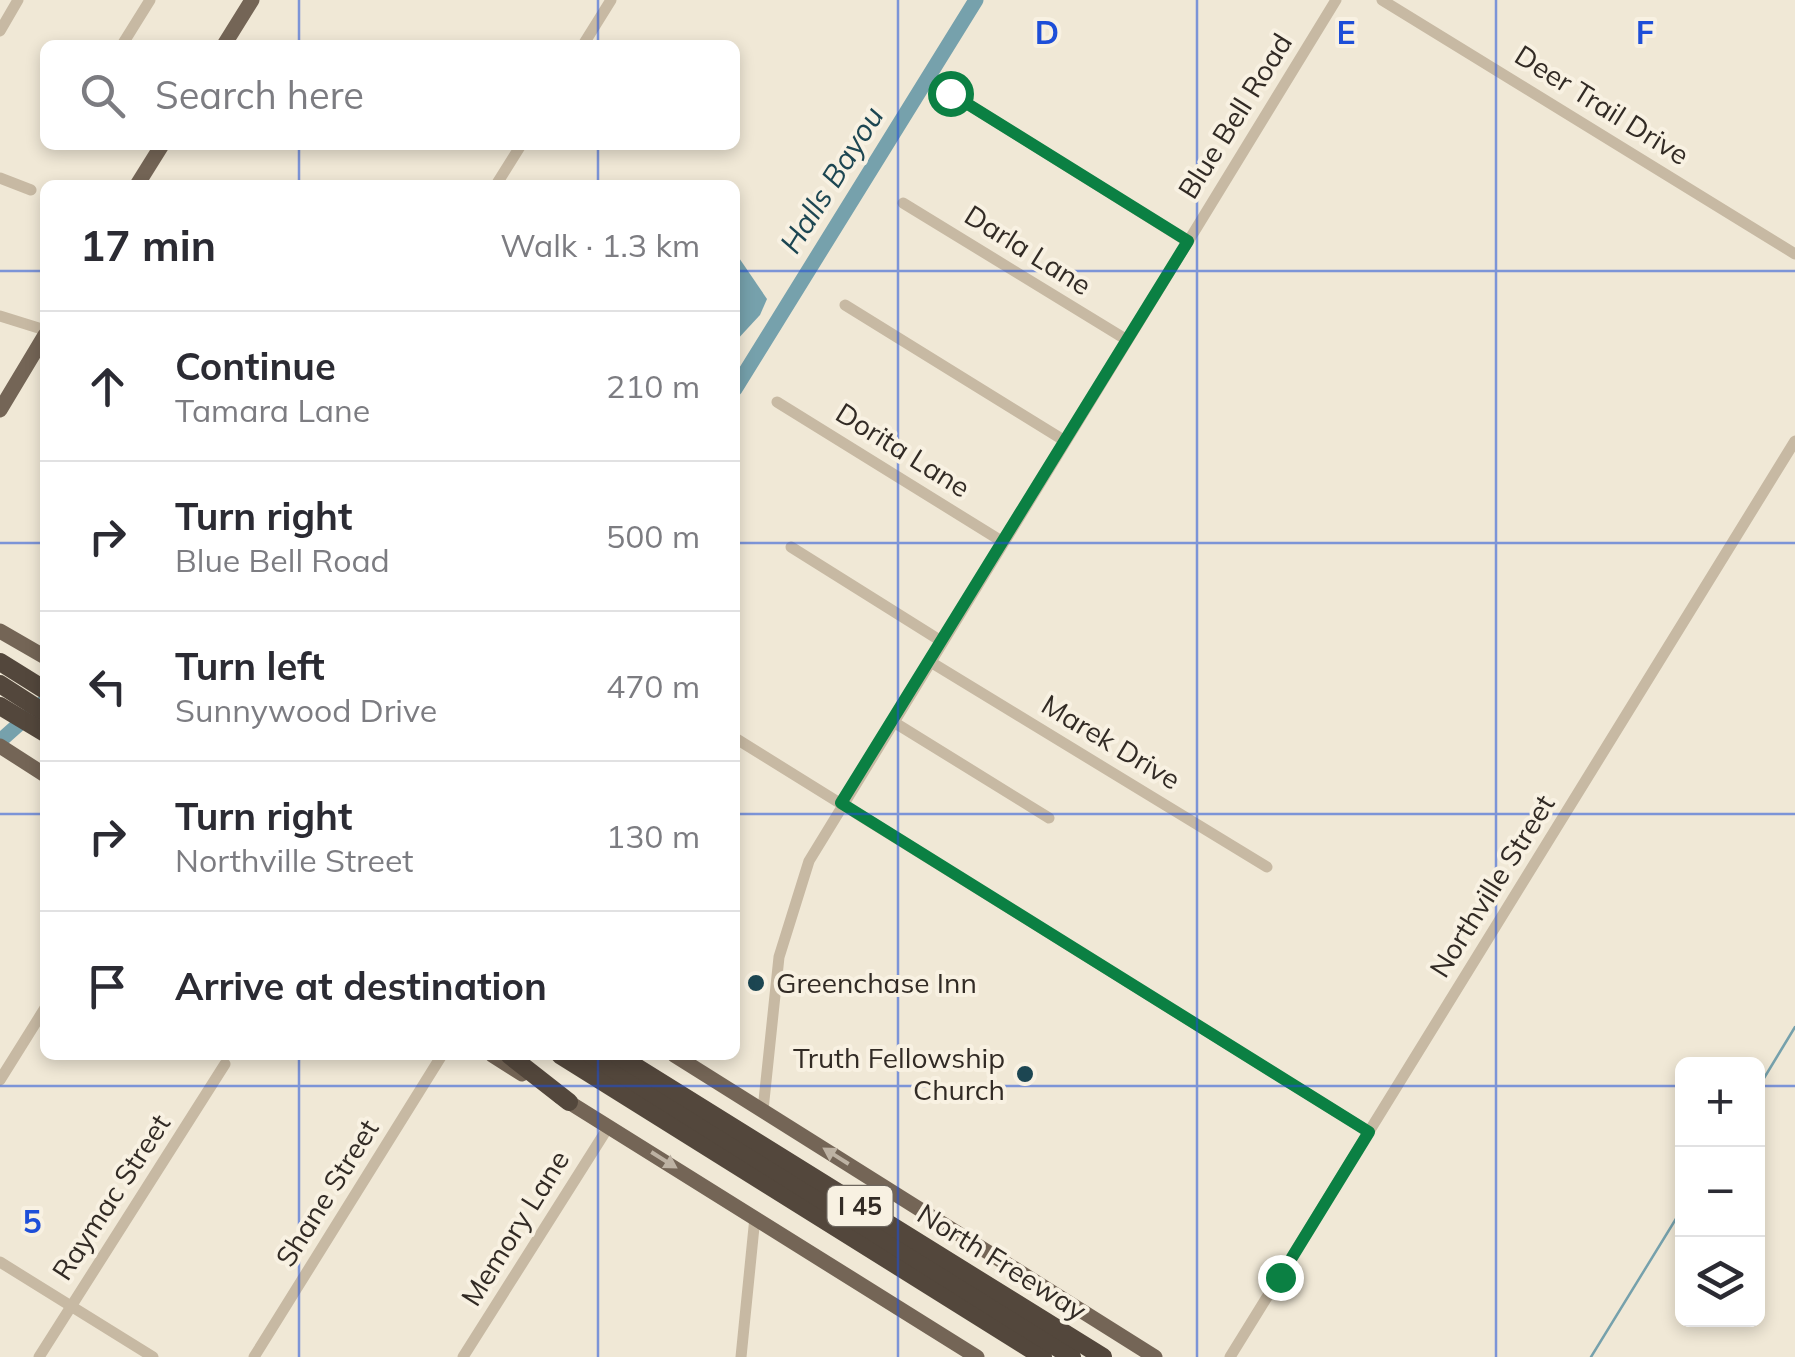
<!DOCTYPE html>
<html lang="en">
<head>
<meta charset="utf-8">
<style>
	:root { --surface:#fff; --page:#f2f2f3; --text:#2b2b33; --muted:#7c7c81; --line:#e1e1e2 }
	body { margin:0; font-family:Mulish,sans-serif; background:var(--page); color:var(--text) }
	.controls { position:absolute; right:30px; bottom:30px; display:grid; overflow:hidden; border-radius:15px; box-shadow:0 5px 15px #0003 }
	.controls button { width:90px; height:90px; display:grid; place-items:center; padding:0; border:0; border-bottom:2px solid var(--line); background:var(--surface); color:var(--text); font:50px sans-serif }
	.stop { position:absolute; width:30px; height:30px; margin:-22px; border:8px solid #0b8043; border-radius:50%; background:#fff }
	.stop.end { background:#0b8043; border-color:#fff; box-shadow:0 2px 10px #0008 }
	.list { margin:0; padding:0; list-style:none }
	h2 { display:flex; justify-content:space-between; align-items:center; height:130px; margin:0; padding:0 40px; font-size:42px }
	h2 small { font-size:32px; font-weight:400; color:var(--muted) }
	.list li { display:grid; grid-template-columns:65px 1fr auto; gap:30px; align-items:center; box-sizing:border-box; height:150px; padding:0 40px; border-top:2px solid var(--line) }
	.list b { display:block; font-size:38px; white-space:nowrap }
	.list p { margin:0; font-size:32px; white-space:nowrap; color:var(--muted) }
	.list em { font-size:32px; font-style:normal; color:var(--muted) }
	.icon { flex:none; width:55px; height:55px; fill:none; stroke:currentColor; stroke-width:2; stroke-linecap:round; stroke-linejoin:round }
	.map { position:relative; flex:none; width:1795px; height:1357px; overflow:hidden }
	.search { position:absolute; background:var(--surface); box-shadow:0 5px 15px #0003; left:40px; top:40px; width:700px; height:110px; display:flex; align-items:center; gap:25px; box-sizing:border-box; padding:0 35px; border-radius:15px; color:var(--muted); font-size:38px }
	.panel { position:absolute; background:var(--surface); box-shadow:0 5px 15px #0003; left:40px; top:180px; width:700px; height:880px; border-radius:15px }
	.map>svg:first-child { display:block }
	.water { fill:#76a1ac }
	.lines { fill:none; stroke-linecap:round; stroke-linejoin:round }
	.stream { stroke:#76a1ac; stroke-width:2.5 }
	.river { stroke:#76a1ac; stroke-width:15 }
	.minor { stroke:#c7b9a3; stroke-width:11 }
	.major { stroke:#746556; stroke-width:15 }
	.highway { stroke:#53473c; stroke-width:18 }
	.oneway { fill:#bdb2a3 }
	.route { stroke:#0b8043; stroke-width:12 }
	.grid { fill:none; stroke:#1d4ed8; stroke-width:2.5; stroke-opacity:0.55 }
	.poi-dot { fill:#1c4652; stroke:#f8f1e2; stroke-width:4 }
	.labels { text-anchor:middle; stroke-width:8; stroke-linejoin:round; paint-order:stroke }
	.shield { fill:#f8f1e2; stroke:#6d665e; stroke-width:2.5 }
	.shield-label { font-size:25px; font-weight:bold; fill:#322b25 }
	.street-label { font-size:28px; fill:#322b25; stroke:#f8f1e2 }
	.poi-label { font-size:28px; fill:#322b25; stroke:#f8f1e2; text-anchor:start }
	.water-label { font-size:30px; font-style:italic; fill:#1c4652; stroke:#f8f1e2 }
	.grid-label { font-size:32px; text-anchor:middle; font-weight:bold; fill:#1d4ed8; stroke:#f8f1e2; stroke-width:8; stroke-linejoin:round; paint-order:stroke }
</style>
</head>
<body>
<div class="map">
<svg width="1795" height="1357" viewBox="0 0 1795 1357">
	<rect width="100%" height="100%" fill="#f0e8d6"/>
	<!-- water -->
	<path class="water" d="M 735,252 L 767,299 L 760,315 L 735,342 Z"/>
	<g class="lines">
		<!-- stream -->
		<g class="stream">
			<path d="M 1758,1088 L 1795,1027"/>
			<path d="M 1591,1357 L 1682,1209"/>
		</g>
		<!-- river -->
		<g class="river">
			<path d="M 735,389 L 976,0"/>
			<path d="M 0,741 L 45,701"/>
		</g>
		<!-- minor -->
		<g class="minor">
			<path d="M 1382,0 L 1795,254"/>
			<path d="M 0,31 L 18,0"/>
			<path d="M 122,45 L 150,0"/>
			<path d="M 583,45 L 611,0"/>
			<path d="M 950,93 L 1187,241"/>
			<path d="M 0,178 L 31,190"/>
			<path d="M 496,185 L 521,145"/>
			<path d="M 903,203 L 1127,340"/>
			<path d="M 845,305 L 1065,441"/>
			<path d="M 0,316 L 45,330"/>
			<path d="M 777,402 L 1003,542"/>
			<path d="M 791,547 L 941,641"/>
			<path d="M 929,661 L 1267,867"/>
			<path d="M 892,721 L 1049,818"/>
			<path d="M 735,738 L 1369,1132"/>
			<path d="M 0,1080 L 45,1008"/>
			<path d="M 763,1110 L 779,957 L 809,861 L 1336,0"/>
			<path d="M 0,1262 L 153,1357"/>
			<path d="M 39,1357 L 225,1064"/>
			<path d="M 254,1357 L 442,1055"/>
			<path d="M 463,1357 L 609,1126"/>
			<path d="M 741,1357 L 755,1217"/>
			<path d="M 1230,1357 L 1795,441"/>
		</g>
		<!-- major -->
		<g class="major">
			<path d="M 224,45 L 252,0"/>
			<path d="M 137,185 L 162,145"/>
			<path d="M 0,410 L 45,335"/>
			<path d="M 0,631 L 45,657"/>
			<path d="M 0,746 L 45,775"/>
			<path d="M 492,1055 L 522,1074"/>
			<path d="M 674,1055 L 1155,1357"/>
			<path d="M 559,1096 L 977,1357"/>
		</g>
		<!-- highway -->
		<g class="highway">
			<path d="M 0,662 L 45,690"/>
			<path d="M 0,684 L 45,713"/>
			<path d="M 0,706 L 45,733"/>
			<path d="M 509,1055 L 569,1102"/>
			<path d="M 560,1055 L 1043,1357"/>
			<path d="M 591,1055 L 1072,1357"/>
			<path d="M 617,1055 L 1103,1357"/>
		</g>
	</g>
	<!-- one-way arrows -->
	<defs><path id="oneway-solid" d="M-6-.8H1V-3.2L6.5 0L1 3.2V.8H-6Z" transform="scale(2.5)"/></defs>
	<g class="oneway">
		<use href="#oneway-solid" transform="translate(836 1156) rotate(-148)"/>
		<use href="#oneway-solid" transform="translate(664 1160) rotate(32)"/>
	</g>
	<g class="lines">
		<!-- route -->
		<path class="route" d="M 950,93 L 1188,241 L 841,803 L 1369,1132 L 1280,1277"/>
	</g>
	<!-- grid -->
	<path class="grid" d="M 299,0 L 299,45M 598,0 L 598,45M 898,0 L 898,1357M 1197,0 L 1197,1357M 1496,0 L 1496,1357M 299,145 L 299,185M 598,145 L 598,185M 0,271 L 45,271M 735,271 L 1795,271M 0,543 L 45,543M 735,543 L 1795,543M 0,814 L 45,814M 735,814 L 1795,814M 299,1055 L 299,1357M 598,1055 L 598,1357M 0,1086 L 1682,1086M 1758,1086 L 1795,1086"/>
	<!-- markers -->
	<g class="poi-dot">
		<circle cx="756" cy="983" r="10"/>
		<circle cx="1025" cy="1074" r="10"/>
	</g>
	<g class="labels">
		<!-- shield labels -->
		<rect class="shield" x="827.5" y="1186" width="65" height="40" rx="8"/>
		<g class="shield-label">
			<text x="860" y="1215">I 45</text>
		</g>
		<!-- street labels -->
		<g class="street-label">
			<text transform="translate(1602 105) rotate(32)" y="10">Deer Trail Drive</text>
			<text transform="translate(1235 116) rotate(-58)" y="10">Blue Bell Road</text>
			<text transform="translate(1028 250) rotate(32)" y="10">Darla Lane</text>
			<text transform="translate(903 450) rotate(32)" y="10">Dorita Lane</text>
			<text transform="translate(1111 742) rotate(31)" y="10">Marek Drive</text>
			<text transform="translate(1492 886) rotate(-58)" y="10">Northville Street</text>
			<text transform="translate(327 1193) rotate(-58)" y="10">Shane Street</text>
			<text transform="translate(111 1197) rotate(-57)" y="10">Raymac Street</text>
			<text transform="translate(515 1228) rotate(-58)" y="10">Memory Lane</text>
			<text transform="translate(1002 1262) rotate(32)" y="10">North Freeway</text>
		</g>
		<!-- poi labels -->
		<g class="poi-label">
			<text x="776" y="993">Greenchase Inn</text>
			<text x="1005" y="1068" text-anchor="end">Truth Fellowship<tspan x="1005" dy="32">Church</tspan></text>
		</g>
		<!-- water labels -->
		<g class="water-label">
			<text transform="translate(832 180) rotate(-58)" y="10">Halls Bayou</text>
		</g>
	</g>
	<g class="grid-label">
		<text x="1047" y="44">D</text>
		<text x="1346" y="44">E</text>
		<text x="1645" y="44">F</text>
		<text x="32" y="1233">5</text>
	</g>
</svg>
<div class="controls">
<button>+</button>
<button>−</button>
<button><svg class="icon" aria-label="layers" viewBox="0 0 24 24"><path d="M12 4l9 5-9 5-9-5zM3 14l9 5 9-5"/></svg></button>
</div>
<div class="stop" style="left:950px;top:93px"></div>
<div class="stop end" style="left:1280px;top:1277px"></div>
<div class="search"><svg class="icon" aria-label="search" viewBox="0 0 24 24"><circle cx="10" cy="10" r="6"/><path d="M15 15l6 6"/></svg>Search here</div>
<section class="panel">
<h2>17 min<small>Walk · 1.3 km</small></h2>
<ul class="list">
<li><svg class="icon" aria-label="ahead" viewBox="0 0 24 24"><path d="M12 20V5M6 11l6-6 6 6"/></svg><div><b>Continue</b><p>Tamara Lane</p></div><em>210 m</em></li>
<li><svg class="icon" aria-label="right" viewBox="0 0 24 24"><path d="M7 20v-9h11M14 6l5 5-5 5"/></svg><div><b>Turn right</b><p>Blue Bell Road</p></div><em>500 m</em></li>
<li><svg class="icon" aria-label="left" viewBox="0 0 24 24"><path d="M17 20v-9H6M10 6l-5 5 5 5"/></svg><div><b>Turn left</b><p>Sunnywood Drive</p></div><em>470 m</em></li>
<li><svg class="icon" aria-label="right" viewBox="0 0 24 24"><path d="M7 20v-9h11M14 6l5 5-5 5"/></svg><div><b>Turn right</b><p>Northville Street</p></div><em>130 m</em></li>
<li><svg class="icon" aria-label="arrive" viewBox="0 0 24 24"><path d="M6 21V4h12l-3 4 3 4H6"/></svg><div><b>Arrive at destination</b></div></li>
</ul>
</section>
</div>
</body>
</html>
